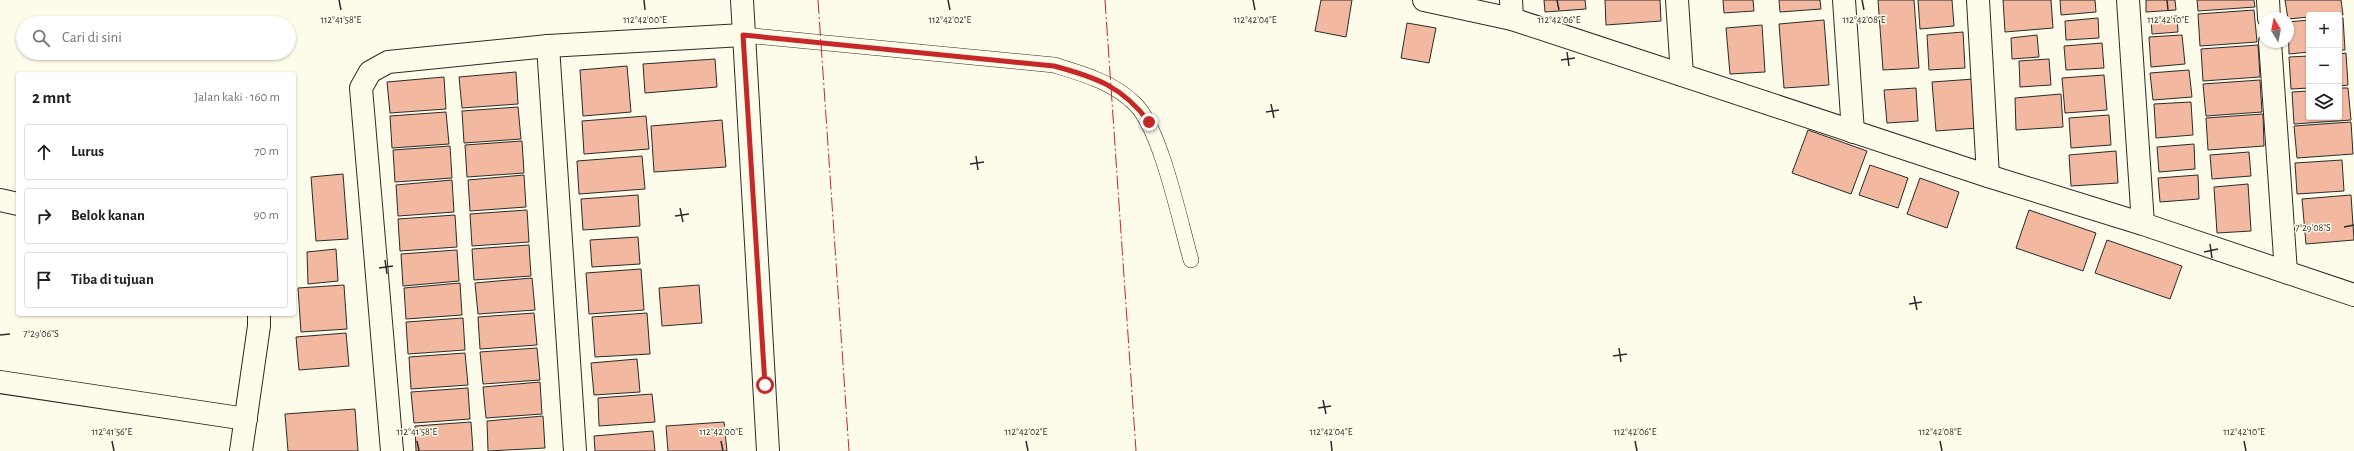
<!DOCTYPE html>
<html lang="id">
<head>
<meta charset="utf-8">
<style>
	:root { --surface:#fff; --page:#f6f6f6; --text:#202124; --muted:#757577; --line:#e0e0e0 }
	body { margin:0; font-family:"Alegreya Sans",sans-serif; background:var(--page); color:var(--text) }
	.controls { position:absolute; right:12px; top:12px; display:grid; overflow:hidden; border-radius:4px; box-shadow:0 1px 3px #0004 }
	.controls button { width:36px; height:36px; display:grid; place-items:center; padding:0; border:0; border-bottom:1px solid var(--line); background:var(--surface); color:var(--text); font:20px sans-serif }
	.compass { position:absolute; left:2258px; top:12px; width:36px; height:36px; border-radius:50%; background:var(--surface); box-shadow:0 1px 3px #0004; rotate:350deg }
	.stop { position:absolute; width:12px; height:12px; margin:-9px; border:3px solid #c62828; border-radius:50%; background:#fff }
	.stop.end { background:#c62828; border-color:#fff; box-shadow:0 1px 4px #0008 }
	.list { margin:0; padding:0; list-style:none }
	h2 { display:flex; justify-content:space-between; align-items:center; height:52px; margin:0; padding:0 16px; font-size:17px }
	h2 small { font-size:13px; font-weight:400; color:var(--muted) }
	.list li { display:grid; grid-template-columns:26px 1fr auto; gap:12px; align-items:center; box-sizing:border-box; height:56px; margin:0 8px 8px; padding:0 8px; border:1px solid var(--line); border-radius:4px }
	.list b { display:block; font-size:15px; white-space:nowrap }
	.list em { font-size:13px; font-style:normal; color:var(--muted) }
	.icon { flex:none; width:22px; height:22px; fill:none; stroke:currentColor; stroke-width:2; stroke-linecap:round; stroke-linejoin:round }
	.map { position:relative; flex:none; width:2354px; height:451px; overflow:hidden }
	.search { position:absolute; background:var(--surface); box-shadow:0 1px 3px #0004; left:16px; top:16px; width:280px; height:44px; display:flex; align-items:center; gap:10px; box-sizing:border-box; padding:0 14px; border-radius:22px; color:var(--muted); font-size:15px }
	.panel { position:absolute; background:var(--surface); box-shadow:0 1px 3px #0004; left:16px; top:72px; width:280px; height:244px; border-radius:4px }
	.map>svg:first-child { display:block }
	.building { fill:#f2b8a0; stroke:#2b2b2b }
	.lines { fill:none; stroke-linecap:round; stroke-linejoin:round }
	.service-casing { stroke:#2b2b2b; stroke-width:16 }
	.minor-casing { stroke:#2b2b2b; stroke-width:24 }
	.service { stroke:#fdfbea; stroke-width:15 }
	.minor { stroke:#fdfbea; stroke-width:22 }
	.power { stroke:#c62828; stroke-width:1; stroke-dasharray:14 3 2 3; stroke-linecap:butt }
	.route { stroke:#c62828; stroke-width:5 }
	.ticks { fill:none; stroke:#2b2b2b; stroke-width:1.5 }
	.ticks-label { font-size:10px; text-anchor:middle; fill:#2b2b2b; stroke:#fdfbea; stroke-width:3; stroke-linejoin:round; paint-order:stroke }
</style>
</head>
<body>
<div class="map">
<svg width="2354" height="451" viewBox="0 0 2354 451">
	<rect width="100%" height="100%" fill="#fdfbea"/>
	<!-- building -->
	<g class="building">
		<path d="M 1321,0 L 1352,0 L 1346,37 L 1315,31 Z"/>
		<path d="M 1544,0 L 1585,0 L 1586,9 L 1545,12 Z"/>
		<path d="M 1605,0 L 1660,0 L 1661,21 L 1606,25 Z"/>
		<path d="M 1723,0 L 1753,0 L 1754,11 L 1724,13 Z"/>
		<path d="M 1779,0 L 1820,0 L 1821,9 L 1780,12 Z"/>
		<path d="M 1878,0 L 1914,0 L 1919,68 L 1883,70 Z"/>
		<path d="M 1918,0 L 1952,0 L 1954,26 L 1920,29 Z"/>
		<path d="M 2003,0 L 2051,0 L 2053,28 L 2005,32 Z"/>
		<path d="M 2060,0 L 2095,0 L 2096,12 L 2061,15 Z"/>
		<path d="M 2146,0 L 2175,0 L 2176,10 L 2146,12 Z"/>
		<path d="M 2197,0 L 2254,0 L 2255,7 L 2198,11 Z"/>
		<path d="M 2285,0 L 2341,0 L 2343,15 L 2309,15 L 2309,17 L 2288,19 Z"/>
		<path d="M 2254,10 L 2257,42 L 2200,46 L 2198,14 Z"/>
		<path d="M 2177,16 L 2178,32 L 2152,34 L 2151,18 Z"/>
		<path d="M 2098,18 L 2099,38 L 2066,40 L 2065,21 Z"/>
		<path d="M 2339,18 L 2343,18 L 2345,50 L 2339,50 Z"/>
		<path d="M 1824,20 L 1829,85 L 1784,88 L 1779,24 Z"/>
		<path d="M 2309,20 L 2309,52 L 2289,54 L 2288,22 Z"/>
		<path d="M 1407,23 L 1436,28 L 1429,63 L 1401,58 Z"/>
		<path d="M 1762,25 L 1765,72 L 1730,74 L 1726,28 Z"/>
		<path d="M 1963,32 L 1965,68 L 1929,70 L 1927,35 Z"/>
		<path d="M 2037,35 L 2039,57 L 2012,59 L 2011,38 Z"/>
		<path d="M 2182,35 L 2185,64 L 2151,67 L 2149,37 Z"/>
		<path d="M 2102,43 L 2104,68 L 2066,70 L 2064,46 Z"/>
		<path d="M 2258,45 L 2260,77 L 2203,81 L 2201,49 Z"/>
		<path d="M 2346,53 L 2348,85 L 2339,86 L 2339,54 Z"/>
		<path d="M 2309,56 L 2309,88 L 2291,89 L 2289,57 Z"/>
		<path d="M 715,59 L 717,87 L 645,93 L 643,64 Z"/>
		<path d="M 2049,59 L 2051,85 L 2020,87 L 2019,61 Z"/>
		<path d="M 627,66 L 631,112 L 583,116 L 580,70 Z"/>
		<path d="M 2189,70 L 2192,97 L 2153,100 L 2150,73 Z"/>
		<path d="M 516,72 L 518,104 L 462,108 L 459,77 Z"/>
		<path d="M 2104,75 L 2107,110 L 2065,113 L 2062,78 Z"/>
		<path d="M 444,77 L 446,109 L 390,113 L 387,82 Z"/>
		<path d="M 1974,79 L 1978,128 L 1936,131 L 1932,82 Z"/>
		<path d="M 2260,80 L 2262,112 L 2206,116 L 2203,84 Z"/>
		<path d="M 1916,88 L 1918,121 L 1887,123 L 1884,90 Z"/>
		<path d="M 2339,88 L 2348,88 L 2351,120 L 2294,124 L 2292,92 L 2309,91 L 2309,117 L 2339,117 Z"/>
		<path d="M 2061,94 L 2063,127 L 2016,130 L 2015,98 Z"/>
		<path d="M 2191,102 L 2193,135 L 2156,138 L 2154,104 Z"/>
		<path d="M 518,107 L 521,139 L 464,143 L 462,111 Z"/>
		<path d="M 446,112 L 449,144 L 392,148 L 390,116 Z"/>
		<path d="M 2263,114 L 2264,146 L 2208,150 L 2206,118 Z"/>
		<path d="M 2109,115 L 2111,145 L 2071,148 L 2069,118 Z"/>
		<path d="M 646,116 L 649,149 L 584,154 L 582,121 Z"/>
		<path d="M 722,120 L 726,167 L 654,172 L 651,126 Z"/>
		<path d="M 2351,122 L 2353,154 L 2297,158 L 2294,126 Z"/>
		<path d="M 1808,130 L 1867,151 L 1851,194 L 1792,173 Z"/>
		<path d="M 522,141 L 524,173 L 467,177 L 465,145 Z"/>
		<path d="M 2194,144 L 2195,169 L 2159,172 L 2157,147 Z"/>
		<path d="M 450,146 L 452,178 L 395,182 L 393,150 Z"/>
		<path d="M 2116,151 L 2118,183 L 2071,186 L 2069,155 Z"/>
		<path d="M 2249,152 L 2251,176 L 2212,179 L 2210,155 Z"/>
		<path d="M 642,156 L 645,189 L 579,194 L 577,161 Z"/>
		<path d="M 2342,160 L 2344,191 L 2297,194 L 2295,163 Z"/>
		<path d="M 1870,165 L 1908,178 L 1898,208 L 1859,195 Z"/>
		<path d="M 343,174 L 348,239 L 316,241 L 311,177 Z"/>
		<path d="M 524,175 L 526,207 L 470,211 L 468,180 Z"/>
		<path d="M 2198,175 L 2199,199 L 2160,202 L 2158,178 Z"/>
		<path d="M 1920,178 L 1959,192 L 1947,228 L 1907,214 Z"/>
		<path d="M 452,180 L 454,212 L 398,216 L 396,185 Z"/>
		<path d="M 2248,184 L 2251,231 L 2217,233 L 2214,187 Z"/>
		<path d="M 638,195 L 640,226 L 583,230 L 581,199 Z"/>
		<path d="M 2351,195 L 2354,240 L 2306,244 L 2302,199 Z"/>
		<path d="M 527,210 L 529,242 L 472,246 L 470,214 Z"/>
		<path d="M 2029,210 L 2096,233 L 2083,271 L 2016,248 Z"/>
		<path d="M 455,215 L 457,247 L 400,251 L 398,219 Z"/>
		<path d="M 638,237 L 640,264 L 592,267 L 590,240 Z"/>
		<path d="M 2107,240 L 2182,266 L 2170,299 L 2095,273 Z"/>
		<path d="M 529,245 L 531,276 L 474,280 L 472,249 Z"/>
		<path d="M 336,249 L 338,281 L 308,284 L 307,252 Z"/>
		<path d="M 457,250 L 459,281 L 403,286 L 401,254 Z"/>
		<path d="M 641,269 L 644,310 L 589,314 L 586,273 Z"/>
		<path d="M 532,278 L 535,310 L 478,314 L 475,283 Z"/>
		<path d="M 460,283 L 462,315 L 406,319 L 404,288 Z"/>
		<path d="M 344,285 L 347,329 L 301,332 L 298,288 Z"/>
		<path d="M 699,285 L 702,323 L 662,326 L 659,288 Z"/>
		<path d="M 534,313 L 537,345 L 480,349 L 478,317 Z"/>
		<path d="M 647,313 L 650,354 L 595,357 L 592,317 Z"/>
		<path d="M 463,318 L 465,350 L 408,354 L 406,322 Z"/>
		<path d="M 346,333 L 349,366 L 299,370 L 296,337 Z"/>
		<path d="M 537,348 L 540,380 L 483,384 L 480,352 Z"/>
		<path d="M 465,353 L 468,385 L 411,389 L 409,357 Z"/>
		<path d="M 637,359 L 640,392 L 594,395 L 591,363 Z"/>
		<path d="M 540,382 L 542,414 L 486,418 L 483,387 Z"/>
		<path d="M 468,388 L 470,419 L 414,423 L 411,392 Z"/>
		<path d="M 652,394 L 655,422 L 599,426 L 598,398 Z"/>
		<path d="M 355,409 L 358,451 L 288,451 L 285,414 Z"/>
		<path d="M 543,416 L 545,448 L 488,451 L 487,421 Z"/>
		<path d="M 471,422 L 473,451 L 416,451 L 415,426 Z"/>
		<path d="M 724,422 L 727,451 L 668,451 L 666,426 Z"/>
		<path d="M 653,431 L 655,451 L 595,451 L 594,436 Z"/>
	</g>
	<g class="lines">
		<defs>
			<path id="service" d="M 743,35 L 1054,65 C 1083,74 1113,82 1135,104 C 1161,129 1180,222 1191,260"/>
			<g id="minor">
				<path d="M 742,0 L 768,451"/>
				<path d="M 1424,0 L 1512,19 L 1988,176 L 2143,224 L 2354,295"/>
				<path d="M 1511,0 L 1512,19"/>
				<path d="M 1677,0 L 1682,75"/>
				<path d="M 1844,0 L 1853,132"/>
				<path d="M 1978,0 L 1988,176"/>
				<path d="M 2128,0 L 2143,224"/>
				<path d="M 2268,0 L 2269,18"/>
				<path d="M 2270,42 L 2286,272"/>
				<path d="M 548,46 L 575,451"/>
				<path d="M 0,200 L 18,204"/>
				<path d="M 0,382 L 246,419"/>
				<path d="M 241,451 L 259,326 L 259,314"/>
				<path d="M 392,451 L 361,88 L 370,72 L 388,62 L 548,46 L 743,35"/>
			</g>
		</defs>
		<!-- service casing -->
		<use href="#service" class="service-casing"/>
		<!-- minor casing -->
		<use href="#minor" class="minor-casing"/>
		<!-- service -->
		<use href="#service" class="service"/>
		<!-- minor -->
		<use href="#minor" class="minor"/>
		<!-- power -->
		<g class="power">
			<path d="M 818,0 L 849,451"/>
			<path d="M 1105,0 L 1136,451"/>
		</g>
	</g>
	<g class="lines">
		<!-- route -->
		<path class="route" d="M 765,385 L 743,35 L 1054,66 C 1095,77 1122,86 1149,122"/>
	</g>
	<!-- ticks -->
	<path class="ticks" d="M 339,0 L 341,10M 644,0 L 645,10M 948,0 L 950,10M 1253,0 L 1255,10M 1557,0 L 1559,10M 1862,0 L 1864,10M 2167,0 L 2168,10M 1567,52 L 1569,66M 1561,60 L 1575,58M 1271,104 L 1274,118M 1266,112 L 1279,110M 976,156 L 978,170M 970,164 L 984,162M 680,208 L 683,222M 675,216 L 689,214M 2344,227 L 2354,225M 2210,244 L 2212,258M 2204,252 L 2218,249M 385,260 L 387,274M 379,268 L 393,266M 1914,296 L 1917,310M 1909,304 L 1922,302M 0,335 L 10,334M 1619,348 L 1621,362M 1613,356 L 1627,354M 1323,400 L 1326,414M 1318,408 L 1331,406M 112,441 L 114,451M 417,441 L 419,451M 721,441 L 723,451M 1026,441 L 1028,451M 1331,441 L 1332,451M 1635,441 L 1637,451M 1940,441 L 1942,451M 2244,441 L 2246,451"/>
	<g class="ticks-label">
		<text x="341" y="23">112°41'58"E</text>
		<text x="645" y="23">112°42'00"E</text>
		<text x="950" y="23">112°42'02"E</text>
		<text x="1255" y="23">112°42'04"E</text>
		<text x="1559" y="23">112°42'06"E</text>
		<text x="1864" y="23">112°42'08"E</text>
		<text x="2168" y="23">112°42'10"E</text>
		<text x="2313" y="231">7°29'08"S</text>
		<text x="41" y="337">7°29'06"S</text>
		<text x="112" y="435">112°41'56"E</text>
		<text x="417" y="435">112°41'58"E</text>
		<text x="721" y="435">112°42'00"E</text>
		<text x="1026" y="435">112°42'02"E</text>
		<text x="1331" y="435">112°42'04"E</text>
		<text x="1635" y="435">112°42'06"E</text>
		<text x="1940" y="435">112°42'08"E</text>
		<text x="2244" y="435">112°42'10"E</text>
	</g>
</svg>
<div class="controls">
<button>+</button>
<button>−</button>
<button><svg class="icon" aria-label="layers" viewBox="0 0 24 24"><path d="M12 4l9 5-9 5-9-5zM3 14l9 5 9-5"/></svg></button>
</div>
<svg class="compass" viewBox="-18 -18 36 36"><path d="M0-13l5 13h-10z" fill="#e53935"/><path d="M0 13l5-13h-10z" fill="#757577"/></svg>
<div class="stop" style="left:765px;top:385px"></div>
<div class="stop end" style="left:1149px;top:122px"></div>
<div class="search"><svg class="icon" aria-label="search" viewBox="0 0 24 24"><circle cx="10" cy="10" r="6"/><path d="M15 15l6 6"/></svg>Cari di sini</div>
<section class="panel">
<h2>2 mnt<small>Jalan kaki · 160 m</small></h2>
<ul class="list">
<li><svg class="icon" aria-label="ahead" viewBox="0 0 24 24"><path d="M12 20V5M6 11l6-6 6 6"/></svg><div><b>Lurus</b></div><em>70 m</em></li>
<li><svg class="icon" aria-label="right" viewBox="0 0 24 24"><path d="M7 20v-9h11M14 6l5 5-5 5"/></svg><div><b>Belok kanan</b></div><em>90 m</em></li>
<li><svg class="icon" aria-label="arrive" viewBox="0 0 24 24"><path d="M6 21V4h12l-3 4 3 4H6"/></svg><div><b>Tiba di tujuan</b></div></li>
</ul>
</section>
</div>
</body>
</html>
